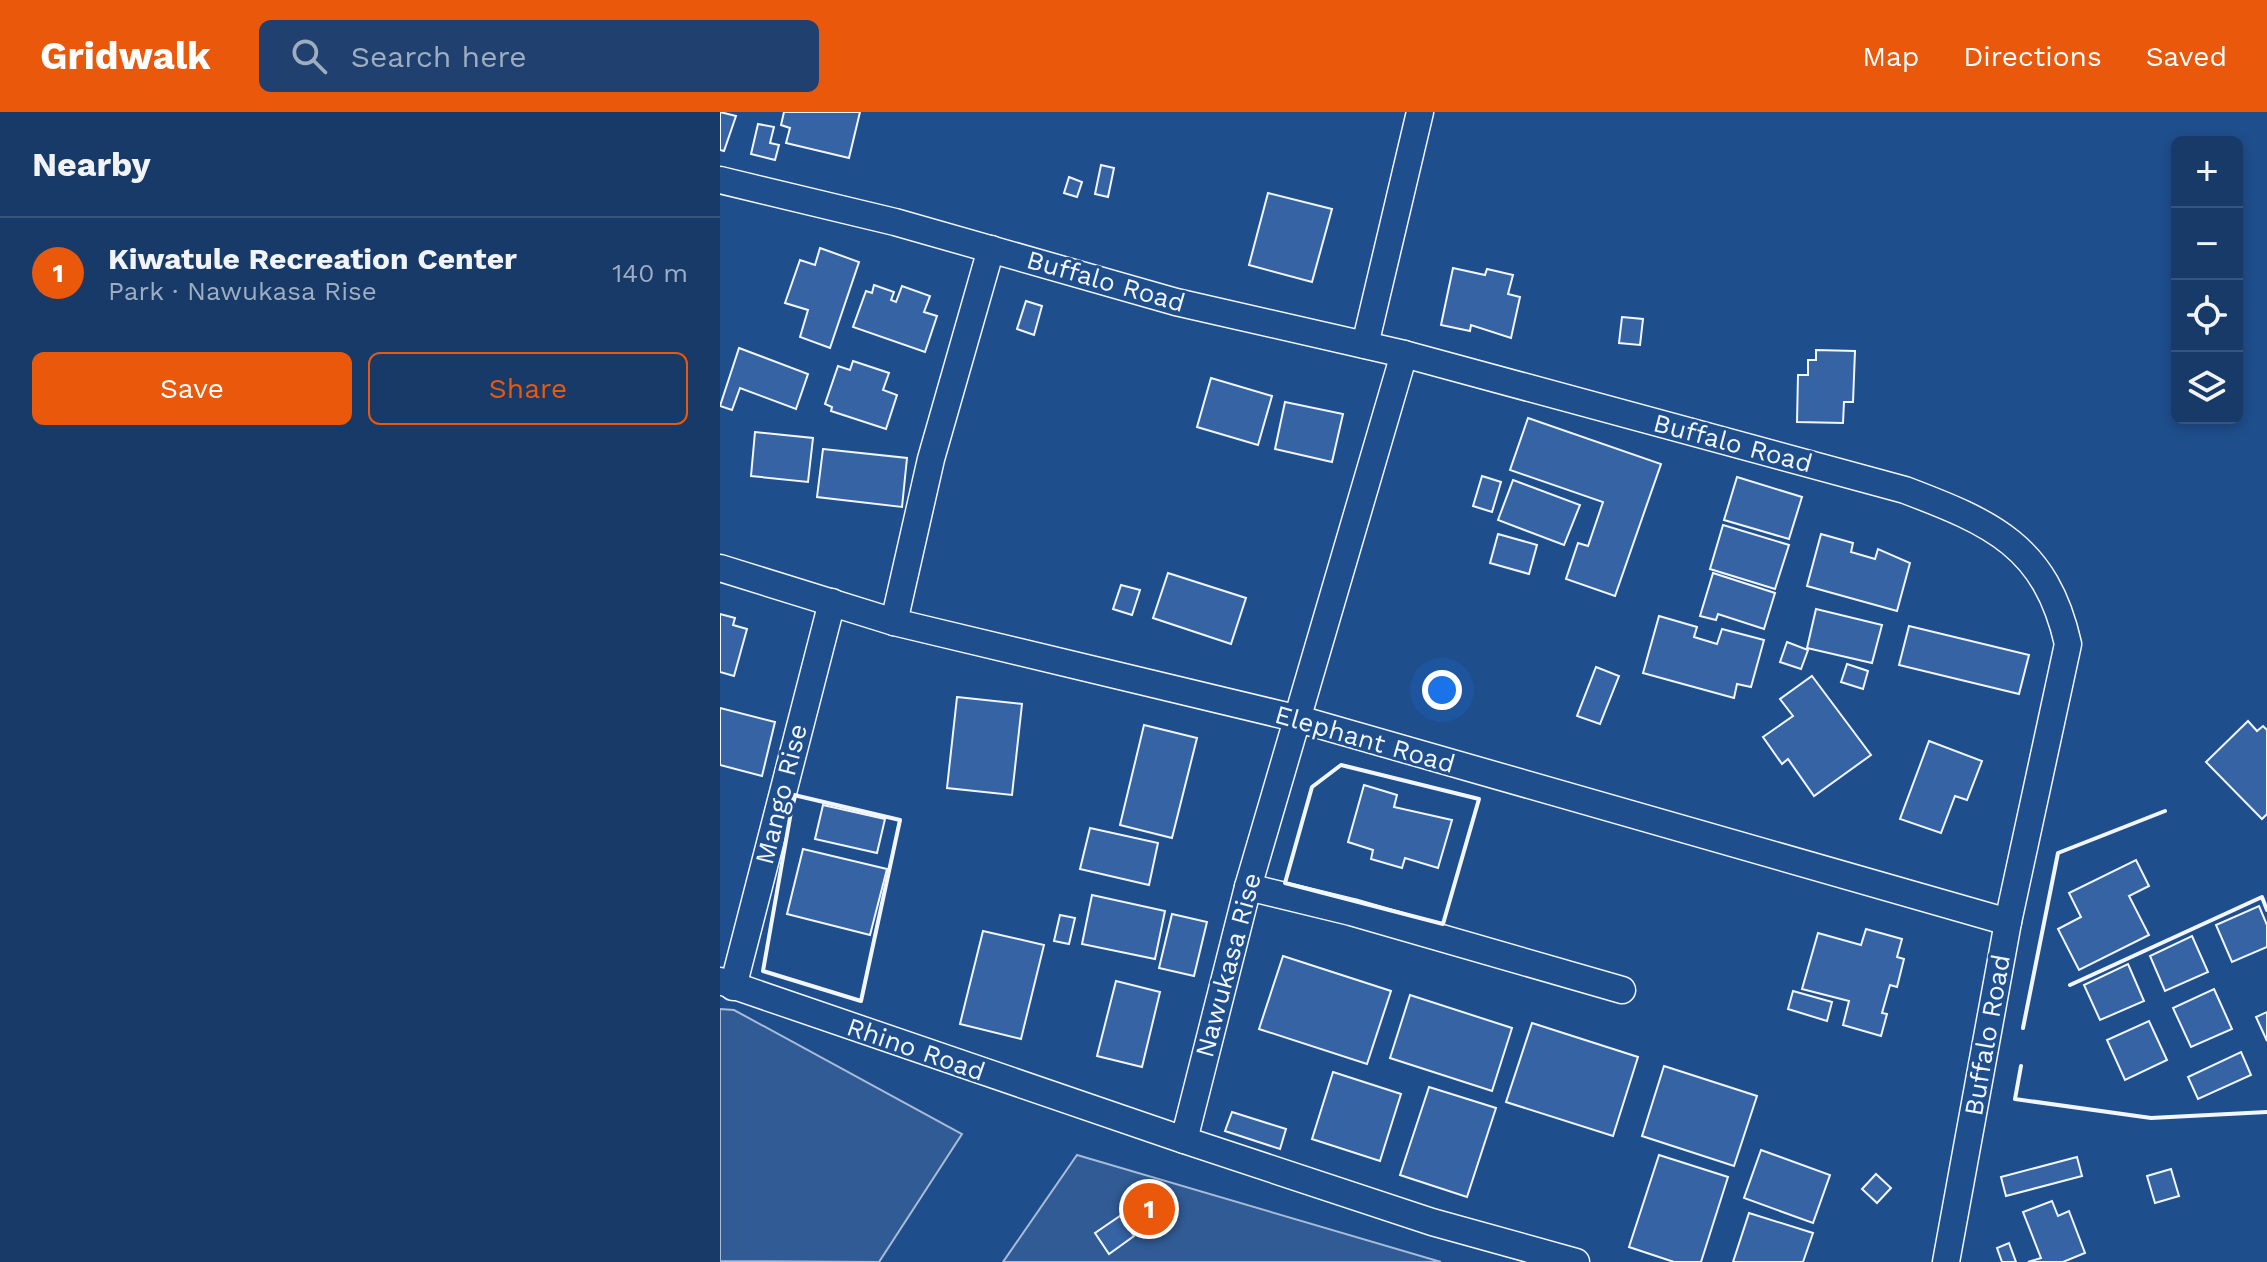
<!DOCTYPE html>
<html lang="en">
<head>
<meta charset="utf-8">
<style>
	:root { --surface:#173a69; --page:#20416f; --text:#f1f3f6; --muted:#9eadc0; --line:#36547d; --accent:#ea580c }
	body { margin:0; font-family:"Work Sans",sans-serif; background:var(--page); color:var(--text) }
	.controls { position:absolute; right:24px; top:24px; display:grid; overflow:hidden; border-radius:12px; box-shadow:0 4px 12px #0003 }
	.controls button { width:72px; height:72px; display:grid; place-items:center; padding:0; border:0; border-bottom:2px solid var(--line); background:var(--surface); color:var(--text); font:40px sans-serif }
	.you { position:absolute; left:722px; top:578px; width:28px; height:28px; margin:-20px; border:6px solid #fff; border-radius:50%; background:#1a73e8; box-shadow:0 0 0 12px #1a73e833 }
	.badge { display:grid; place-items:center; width:52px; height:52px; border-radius:50%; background:var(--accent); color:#fff; font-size:26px; font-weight:700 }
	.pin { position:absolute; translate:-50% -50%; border:4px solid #fff; box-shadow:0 2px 8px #0006 }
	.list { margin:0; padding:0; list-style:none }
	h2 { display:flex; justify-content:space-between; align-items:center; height:104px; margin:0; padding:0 32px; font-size:34px }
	h2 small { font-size:26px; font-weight:400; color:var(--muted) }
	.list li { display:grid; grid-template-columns:52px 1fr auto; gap:24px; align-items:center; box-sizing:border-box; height:112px; padding:0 32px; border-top:2px solid var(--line) }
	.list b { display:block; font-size:30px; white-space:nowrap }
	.list p { margin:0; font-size:26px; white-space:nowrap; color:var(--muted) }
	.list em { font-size:26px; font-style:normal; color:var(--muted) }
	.actions { display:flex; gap:16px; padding:24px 32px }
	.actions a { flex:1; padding:18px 0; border:2px solid var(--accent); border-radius:12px; text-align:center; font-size:28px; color:var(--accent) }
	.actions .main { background:var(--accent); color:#fff }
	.icon { flex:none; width:44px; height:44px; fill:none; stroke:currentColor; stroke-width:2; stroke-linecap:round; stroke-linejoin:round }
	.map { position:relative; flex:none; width:1547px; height:1150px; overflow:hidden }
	header { display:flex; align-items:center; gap:48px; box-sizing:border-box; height:112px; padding:0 40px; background:var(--accent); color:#fff }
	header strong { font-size:38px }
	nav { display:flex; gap:44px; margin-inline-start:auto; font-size:28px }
	.search { width:560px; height:72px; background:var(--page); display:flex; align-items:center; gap:20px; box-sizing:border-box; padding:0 28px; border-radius:12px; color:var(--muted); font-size:30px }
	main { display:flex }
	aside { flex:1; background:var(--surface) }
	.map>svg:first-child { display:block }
	.built { fill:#305b95; stroke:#a8bbd7; stroke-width:2 }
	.building { fill:#3563a3; stroke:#f2f6ff; stroke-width:2 }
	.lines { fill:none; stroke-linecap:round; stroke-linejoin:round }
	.minor-casing { stroke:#f2f6ff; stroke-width:29 }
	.minor { stroke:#1f4e8c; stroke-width:26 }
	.wall { stroke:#f2f6ff; stroke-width:4 }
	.labels { text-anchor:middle; stroke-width:6; stroke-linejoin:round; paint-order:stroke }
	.street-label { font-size:26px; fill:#f2f6ff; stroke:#1f4e8c }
</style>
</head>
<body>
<header>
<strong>Gridwalk</strong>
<div class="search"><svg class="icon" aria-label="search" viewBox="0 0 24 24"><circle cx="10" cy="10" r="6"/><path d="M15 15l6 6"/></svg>Search here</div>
<nav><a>Map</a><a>Directions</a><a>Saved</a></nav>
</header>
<main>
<aside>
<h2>Nearby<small></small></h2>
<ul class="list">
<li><span class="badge">1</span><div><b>Kiwatule Recreation Center</b><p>Park · Nawukasa Rise</p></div><em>140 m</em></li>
</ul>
<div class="actions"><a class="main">Save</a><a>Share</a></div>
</aside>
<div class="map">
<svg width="1547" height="1150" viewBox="0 0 1547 1150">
	<rect width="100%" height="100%" fill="#1f4e8c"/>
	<!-- built -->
	<g class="built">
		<path d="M 0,897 L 14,898 L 242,1022 L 159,1150 L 0,1149 Z"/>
		<path d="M 357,1043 L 721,1150 L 283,1150 Z"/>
	</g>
	<!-- building -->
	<g class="building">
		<path d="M 0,0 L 16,4 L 4,39 L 0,38 Z"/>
		<path d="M 64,0 L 140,0 L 129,46 L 66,31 L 70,16 L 61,13 Z"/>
		<path d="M 38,12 L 54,15 L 50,31 L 59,33 L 55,48 L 31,42 Z"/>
		<path d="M 381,53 L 394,56 L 388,85 L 375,82 Z"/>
		<path d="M 349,65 L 362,70 L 357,85 L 344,81 Z"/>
		<path d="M 548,81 L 612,97 L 592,170 L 529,153 Z"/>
		<path d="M 100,136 L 139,150 L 110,236 L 80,225 L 88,198 L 65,191 L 80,148 L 95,153 Z"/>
		<path d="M 733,156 L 765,163 L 767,157 L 793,163 L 788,182 L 800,185 L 791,226 L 751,213 L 750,219 L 721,213 Z"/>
		<path d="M 154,173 L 174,180 L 171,188 L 176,190 L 182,174 L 210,184 L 204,200 L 217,204 L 205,240 L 133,215 L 146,179 L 152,181 Z"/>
		<path d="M 306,189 L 322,194 L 314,223 L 297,217 Z"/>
		<path d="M 902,205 L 923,207 L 920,233 L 899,231 Z"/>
		<path d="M 19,236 L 88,262 L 76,297 L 20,276 L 12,298 L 0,294 Z"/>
		<path d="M 1096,238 L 1135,239 L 1133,290 L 1124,290 L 1123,311 L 1077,310 L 1078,263 L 1088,263 L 1088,248 L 1096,248 Z"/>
		<path d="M 133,249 L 169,261 L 163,278 L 177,283 L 166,317 L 111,299 L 112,295 L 105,292 L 118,254 L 130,258 Z"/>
		<path d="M 491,266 L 552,284 L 538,333 L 477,315 Z"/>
		<path d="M 565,290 L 623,302 L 612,350 L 555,337 Z"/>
		<path d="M 808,306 L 941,352 L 895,484 L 846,467 L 858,431 L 868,434 L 883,390 L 790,358 Z"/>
		<path d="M 35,320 L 93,326 L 88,370 L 31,364 Z"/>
		<path d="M 103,337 L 187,346 L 182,395 L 97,385 Z"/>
		<path d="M 762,364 L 781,370 L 772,400 L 753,394 Z"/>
		<path d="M 1017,365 L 1082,385 L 1069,427 L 1004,408 Z"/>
		<path d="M 793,368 L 860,393 L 844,433 L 778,408 Z"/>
		<path d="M 1003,413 L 1069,433 L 1055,477 L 990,457 Z"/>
		<path d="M 778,422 L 817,433 L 809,462 L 770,451 Z"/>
		<path d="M 1101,422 L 1133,431 L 1131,440 L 1155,447 L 1158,437 L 1190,451 L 1177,499 L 1087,474 Z"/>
		<path d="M 448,461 L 526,486 L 511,532 L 433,506 Z"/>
		<path d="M 993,461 L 1055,481 L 1044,517 L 998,502 L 996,508 L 980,504 Z"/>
		<path d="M 401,473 L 420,478 L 412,503 L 393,497 Z"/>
		<path d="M 1096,497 L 1162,513 L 1152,551 L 1087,536 Z"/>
		<path d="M 0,502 L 15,506 L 13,513 L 27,517 L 14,564 L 0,560 Z"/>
		<path d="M 939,504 L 977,515 L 974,525 L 997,532 L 1002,517 L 1044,528 L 1031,575 L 1017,572 L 1014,586 L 923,561 Z"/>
		<path d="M 1189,514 L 1309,543 L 1299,582 L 1179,553 Z"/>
		<path d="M 1067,530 L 1088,538 L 1081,557 L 1060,550 Z"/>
		<path d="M 1127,552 L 1148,559 L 1143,577 L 1121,570 Z"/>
		<path d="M 876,555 L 899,564 L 880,612 L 857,604 Z"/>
		<path d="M 1092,564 L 1151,643 L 1094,684 L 1068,647 L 1062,652 L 1043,625 L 1073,604 L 1060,587 Z"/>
		<path d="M 237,585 L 302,592 L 292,683 L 227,676 Z"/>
		<path d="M 0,596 L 55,610 L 42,664 L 0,653 Z"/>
		<path d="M 1528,609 L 1537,619 L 1543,614 L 1547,618 L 1547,702 L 1542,707 L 1486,650 Z"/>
		<path d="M 424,613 L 477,626 L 452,726 L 400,713 Z"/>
		<path d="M 1209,629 L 1262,649 L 1247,688 L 1235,684 L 1221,721 L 1180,707 Z"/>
		<path d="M 644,673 L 677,683 L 674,695 L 732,708 L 718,756 L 685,746 L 682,756 L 651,747 L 653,738 L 628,730 Z"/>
		<path d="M 103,693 L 165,707 L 157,741 L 95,727 Z"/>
		<path d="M 370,716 L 438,731 L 429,773 L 360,757 Z"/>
		<path d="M 83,737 L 167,757 L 150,823 L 67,802 Z"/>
		<path d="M 1416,748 L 1429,774 L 1409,784 L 1429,823 L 1359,858 L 1338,817 L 1361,805 L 1349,781 Z"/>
		<path d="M 372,783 L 445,799 L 435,847 L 362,832 Z"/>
		<path d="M 1539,794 L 1547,813 L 1547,835 L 1512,850 L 1496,813 Z"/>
		<path d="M 452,802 L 487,810 L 474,864 L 439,856 Z"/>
		<path d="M 340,803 L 355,806 L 349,832 L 334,829 Z"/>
		<path d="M 1146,817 L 1182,827 L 1177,845 L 1184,847 L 1177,875 L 1170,873 L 1162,901 L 1167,902 L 1161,924 L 1123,913 L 1129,889 L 1082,877 L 1098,821 L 1141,833 Z"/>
		<path d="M 263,819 L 324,833 L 301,927 L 240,912 Z"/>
		<path d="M 1472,824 L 1488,860 L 1445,879 L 1430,844 Z"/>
		<path d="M 563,844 L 671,879 L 647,952 L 539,917 Z"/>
		<path d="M 1408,852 L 1424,889 L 1380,908 L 1364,873 Z"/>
		<path d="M 396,869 L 440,880 L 422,955 L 377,944 Z"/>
		<path d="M 1494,877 L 1512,917 L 1471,935 L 1453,896 Z"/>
		<path d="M 1073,879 L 1112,890 L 1107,909 L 1068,897 Z"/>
		<path d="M 690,883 L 792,916 L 772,979 L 670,946 Z"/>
		<path d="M 1547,900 L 1547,929 L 1536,905 Z"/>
		<path d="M 1429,909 L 1447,948 L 1405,968 L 1387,928 Z"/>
		<path d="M 812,911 L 918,945 L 893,1024 L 786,990 Z"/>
		<path d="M 1521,940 L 1531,963 L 1478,987 L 1468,965 Z"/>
		<path d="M 944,954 L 1037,984 L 1014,1054 L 922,1024 Z"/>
		<path d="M 613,960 L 681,982 L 660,1049 L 592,1027 Z"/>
		<path d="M 709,975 L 776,996 L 747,1085 L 680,1063 Z"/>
		<path d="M 512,1000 L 566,1017 L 560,1037 L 505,1019 Z"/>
		<path d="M 1041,1038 L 1110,1063 L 1093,1111 L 1024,1086 Z"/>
		<path d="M 939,1043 L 1008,1065 L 981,1150 L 954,1150 L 909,1135 Z"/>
		<path d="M 1357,1045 L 1362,1064 L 1286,1084 L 1281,1065 Z"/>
		<path d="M 1451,1057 L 1459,1084 L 1435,1091 L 1427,1064 Z"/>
		<path d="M 1156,1062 L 1171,1076 L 1157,1091 L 1142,1077 Z"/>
		<path d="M 1332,1089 L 1338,1104 L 1349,1099 L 1365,1141 L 1343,1150 L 1308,1150 L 1321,1146 L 1303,1100 Z"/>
		<path d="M 1029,1101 L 1093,1121 L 1083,1150 L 1013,1150 Z"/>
		<path d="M 400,1104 L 414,1124 L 389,1142 L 375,1121 Z"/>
		<path d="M 1289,1131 L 1296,1150 L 1282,1150 L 1277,1136 Z"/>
	</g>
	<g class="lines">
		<defs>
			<g id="minor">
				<path d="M 0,68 L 175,110 L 456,190 L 684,242 L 1185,378 C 1272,411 1326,434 1348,532 L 1288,810 L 1226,1150"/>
				<path d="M 645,233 L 700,0"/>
				<path d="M 0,456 L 174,510 L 575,606 L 1288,810"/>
				<path d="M 174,510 L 211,347 L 271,137"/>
				<path d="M 528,775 L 631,800 L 902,878"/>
				<path d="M 0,869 L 464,1028 L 528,775 L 684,242"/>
				<path d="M 13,875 L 112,490"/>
				<path d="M 464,1028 L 712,1110 L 856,1150"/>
			</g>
		</defs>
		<!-- minor casing -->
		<use href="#minor" class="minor-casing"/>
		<!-- minor -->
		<use href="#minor" class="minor"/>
		<!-- wall -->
		<g class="wall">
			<path d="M 621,653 L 759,687 L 723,812 L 565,771 L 592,675 Z"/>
			<path d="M 74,683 L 180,708 L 141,889 L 43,859 Z"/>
			<path d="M 1350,873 L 1542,785 L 1547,798"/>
			<path d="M 1303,916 L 1338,741 L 1445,699"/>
			<path d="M 1301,954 L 1295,987 L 1431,1006 L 1547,1000"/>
		</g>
	</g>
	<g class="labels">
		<!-- street labels -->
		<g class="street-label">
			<text transform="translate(386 169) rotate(16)" y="9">Buffalo Road</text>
			<text transform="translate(1013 331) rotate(15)" y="9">Buffalo Road</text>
			<text transform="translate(645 627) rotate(16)" y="9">Elephant Road</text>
			<text transform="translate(61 682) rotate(-76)" y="9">Mango Rise</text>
			<text transform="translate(508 853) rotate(-75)" y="9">Nawukasa Rise</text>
			<text transform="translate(1267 923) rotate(-80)" y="9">Buffalo Road</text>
			<text transform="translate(196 937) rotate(19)" y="9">Rhino Road</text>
		</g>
	</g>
</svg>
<div class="controls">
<button>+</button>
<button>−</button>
<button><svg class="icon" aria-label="locate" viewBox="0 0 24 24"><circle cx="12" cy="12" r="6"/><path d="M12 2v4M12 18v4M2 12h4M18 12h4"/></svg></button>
<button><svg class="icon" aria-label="layers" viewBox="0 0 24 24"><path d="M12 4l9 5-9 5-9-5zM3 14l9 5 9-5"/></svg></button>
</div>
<div class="you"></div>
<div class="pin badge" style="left:429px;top:1097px">1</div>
</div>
</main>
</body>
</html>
